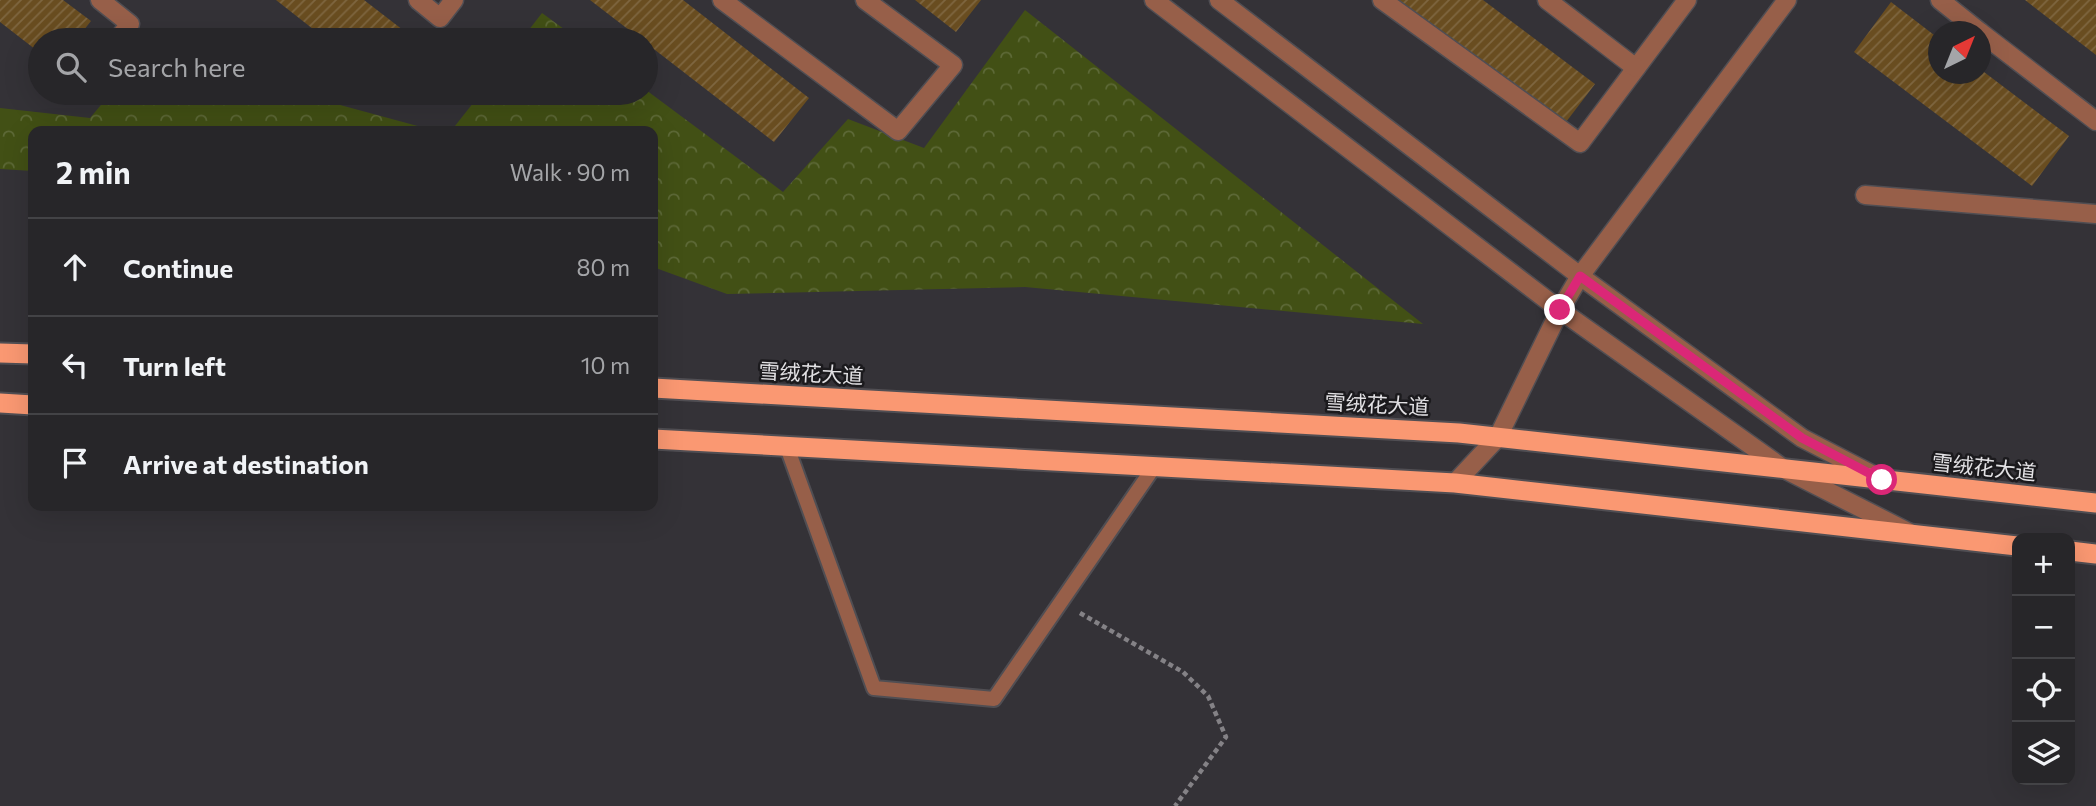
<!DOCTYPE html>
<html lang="en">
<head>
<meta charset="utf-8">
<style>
	:root { --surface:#272629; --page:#333235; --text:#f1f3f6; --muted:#a4a5a8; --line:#434346 }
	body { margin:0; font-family:Commissioner,"Noto Sans SC",sans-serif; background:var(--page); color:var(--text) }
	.controls { position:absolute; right:21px; bottom:21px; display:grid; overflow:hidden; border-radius:14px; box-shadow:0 7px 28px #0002 }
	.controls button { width:63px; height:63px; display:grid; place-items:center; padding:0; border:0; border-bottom:2px solid var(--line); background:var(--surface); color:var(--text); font:35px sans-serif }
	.compass { position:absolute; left:1928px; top:21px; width:63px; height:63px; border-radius:50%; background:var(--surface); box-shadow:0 7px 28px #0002; rotate:43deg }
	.stop { position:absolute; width:21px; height:21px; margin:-16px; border:5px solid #db2777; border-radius:50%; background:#fff }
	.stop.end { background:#db2777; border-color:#fff; box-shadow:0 2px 7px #0008 }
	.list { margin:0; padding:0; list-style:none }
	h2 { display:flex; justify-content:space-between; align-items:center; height:91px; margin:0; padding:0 28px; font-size:30px }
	h2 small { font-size:23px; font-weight:400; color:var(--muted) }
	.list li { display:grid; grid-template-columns:46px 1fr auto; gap:21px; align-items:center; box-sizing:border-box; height:98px; padding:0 28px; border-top:2px solid var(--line) }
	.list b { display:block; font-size:26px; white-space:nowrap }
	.list em { font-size:23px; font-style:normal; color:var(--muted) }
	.icon { flex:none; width:38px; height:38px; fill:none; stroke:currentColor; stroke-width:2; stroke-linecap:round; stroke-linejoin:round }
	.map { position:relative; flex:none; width:2096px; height:806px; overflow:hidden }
	.search { position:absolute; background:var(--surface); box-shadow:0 7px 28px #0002; left:28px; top:28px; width:630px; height:77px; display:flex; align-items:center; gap:18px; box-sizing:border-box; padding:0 24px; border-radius:38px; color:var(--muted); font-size:26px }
	.panel { position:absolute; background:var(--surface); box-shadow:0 7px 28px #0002; left:28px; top:126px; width:630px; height:385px; border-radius:14px }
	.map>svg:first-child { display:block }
	.park { fill:url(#park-crowns) }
	.building { fill:url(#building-hatch) }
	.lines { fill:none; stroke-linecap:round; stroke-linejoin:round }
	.service-casing { stroke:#504e53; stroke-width:18 }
	.minor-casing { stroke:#504e53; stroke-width:21 }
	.tertiary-casing { stroke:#504e53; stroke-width:21 }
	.trunk-casing { stroke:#504e53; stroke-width:23 }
	.path { stroke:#848286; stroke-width:4.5; stroke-dasharray:5 3.5; stroke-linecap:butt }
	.service { stroke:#975f49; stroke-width:14 }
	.minor { stroke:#975f49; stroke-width:18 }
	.tertiary { stroke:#975f49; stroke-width:18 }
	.trunk { stroke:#fa9872; stroke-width:19 }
	.route { stroke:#db2777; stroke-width:9 }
	.labels { text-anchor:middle; stroke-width:5; stroke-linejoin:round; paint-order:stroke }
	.street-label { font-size:21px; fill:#e2e1e4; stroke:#1b1a1d }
</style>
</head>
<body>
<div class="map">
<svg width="2096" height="806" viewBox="0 0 2096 806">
	<defs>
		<pattern id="park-crowns" width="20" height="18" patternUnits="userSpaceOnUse" patternTransform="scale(1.75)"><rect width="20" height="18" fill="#425015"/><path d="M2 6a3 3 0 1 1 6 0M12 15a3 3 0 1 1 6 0" fill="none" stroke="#5d6937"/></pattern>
		<pattern id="building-hatch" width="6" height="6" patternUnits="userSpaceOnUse" patternTransform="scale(1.75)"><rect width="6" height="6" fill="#694d20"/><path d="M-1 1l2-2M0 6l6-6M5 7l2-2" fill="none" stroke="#7e6640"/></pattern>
	</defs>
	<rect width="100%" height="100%" fill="#343237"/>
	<!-- park -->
	<g class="park">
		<path d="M 1025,10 L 1423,324 L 1025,287 L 727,294 L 653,267 L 653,131 L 451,131 L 481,93 L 646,93 L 646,90 L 783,192 L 848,119 L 924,148 Z"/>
		<path d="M 542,13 L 579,40 L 521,40 Z"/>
		<path d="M 111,93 L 296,93 L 436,131 L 33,131 L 33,171 L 0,169 L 0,108 L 90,118 Z"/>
	</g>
	<!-- building -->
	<g class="building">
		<path d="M 0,0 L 63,0 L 91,21 L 76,40 L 40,40 L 40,53 L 0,22 Z"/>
		<path d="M 276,0 L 364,0 L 416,40 L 327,40 Z"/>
		<path d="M 590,0 L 683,0 L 809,98 L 774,142 L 646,43 L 646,40 L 642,40 Z"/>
		<path d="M 915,0 L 981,0 L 956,32 Z"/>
		<path d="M 1394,0 L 1483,0 L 1595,84 L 1563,126 Z"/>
		<path d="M 2025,0 L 2096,0 L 2096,55 Z"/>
		<path d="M 1891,2 L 1938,38 L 1938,74 L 1980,74 L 1980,69 L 2069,136 L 2032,186 L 1854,52 Z"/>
		<path d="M 394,93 L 414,93 L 406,102 Z"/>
	</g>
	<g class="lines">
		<defs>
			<path id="service" d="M 787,447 L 874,688 L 994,699 L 1154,467"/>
			<g id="minor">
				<path d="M 100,0 L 130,24 L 117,40"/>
				<path d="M 418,0 L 440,18 L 454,0"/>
				<path d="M 722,0 L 898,131 L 953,65 L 865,0"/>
				<path d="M 1382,0 L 1580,143 L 1687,0"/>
				<path d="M 1547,0 L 1636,68"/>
				<path d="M 1940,0 L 1980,32"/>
				<path d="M 1980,32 L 2096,121"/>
				<path d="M 78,94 L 79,93"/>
				<path d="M 1865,195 L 2096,214"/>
			</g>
			<g id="tertiary">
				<path d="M 1154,0 L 1560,310 L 1784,469 L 1910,533"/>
				<path d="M 1219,0 L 1580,276 L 1802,438 L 1879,478"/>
				<path d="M 1455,483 L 1498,437 L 1560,310 L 1580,276 L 1787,0"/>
			</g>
			<g id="trunk">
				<path d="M 0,353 L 33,354"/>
				<path d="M 653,388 L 1459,433 L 2096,503"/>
				<path d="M 0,403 L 33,405"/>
				<path d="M 653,439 L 1455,483 L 2017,546"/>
				<path d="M 2070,551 L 2096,554"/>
			</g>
		</defs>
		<!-- service casing -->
		<use href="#service" class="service-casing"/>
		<!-- minor casing -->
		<use href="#minor" class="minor-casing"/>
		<!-- tertiary casing -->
		<use href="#tertiary" class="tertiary-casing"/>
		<!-- trunk casing -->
		<use href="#trunk" class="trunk-casing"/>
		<!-- path -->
		<path class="path" d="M 1080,613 L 1183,672 L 1208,696 L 1226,737 L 1175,806"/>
		<!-- service -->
		<use href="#service" class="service"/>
		<!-- minor -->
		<use href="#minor" class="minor"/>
		<!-- tertiary -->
		<use href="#tertiary" class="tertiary"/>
		<!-- trunk -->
		<use href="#trunk" class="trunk"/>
	</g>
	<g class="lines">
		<!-- route -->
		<path class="route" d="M 1560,310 L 1580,276 L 1802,438 L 1882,480"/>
	</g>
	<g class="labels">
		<!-- street labels -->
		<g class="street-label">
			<text transform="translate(811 374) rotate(3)" y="7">雪绒花大道</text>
			<text transform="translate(1377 405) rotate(3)" y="7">雪绒花大道</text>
			<text transform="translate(1984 468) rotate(6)" y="7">雪绒花大道</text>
		</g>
	</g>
</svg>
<div class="controls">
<button>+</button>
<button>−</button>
<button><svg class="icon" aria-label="locate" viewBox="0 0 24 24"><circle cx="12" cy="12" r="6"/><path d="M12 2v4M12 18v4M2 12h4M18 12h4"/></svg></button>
<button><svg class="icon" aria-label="layers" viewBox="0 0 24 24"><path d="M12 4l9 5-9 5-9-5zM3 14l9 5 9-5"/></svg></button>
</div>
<svg class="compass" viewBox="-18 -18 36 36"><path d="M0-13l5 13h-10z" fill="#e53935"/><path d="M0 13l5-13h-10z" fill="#a4a5a8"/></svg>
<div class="stop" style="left:1882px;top:480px"></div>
<div class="stop end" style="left:1560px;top:310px"></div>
<div class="search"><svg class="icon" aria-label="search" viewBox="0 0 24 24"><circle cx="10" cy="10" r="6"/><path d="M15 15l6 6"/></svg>Search here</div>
<section class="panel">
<h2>2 min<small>Walk · 90 m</small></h2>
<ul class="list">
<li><svg class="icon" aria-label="ahead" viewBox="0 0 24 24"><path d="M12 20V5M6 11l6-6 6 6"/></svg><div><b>Continue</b></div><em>80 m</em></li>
<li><svg class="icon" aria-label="left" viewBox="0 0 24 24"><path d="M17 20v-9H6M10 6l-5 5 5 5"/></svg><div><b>Turn left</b></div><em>10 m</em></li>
<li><svg class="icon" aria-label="arrive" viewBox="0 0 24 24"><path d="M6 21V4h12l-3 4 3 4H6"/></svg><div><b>Arrive at destination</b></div></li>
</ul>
</section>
</div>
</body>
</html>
